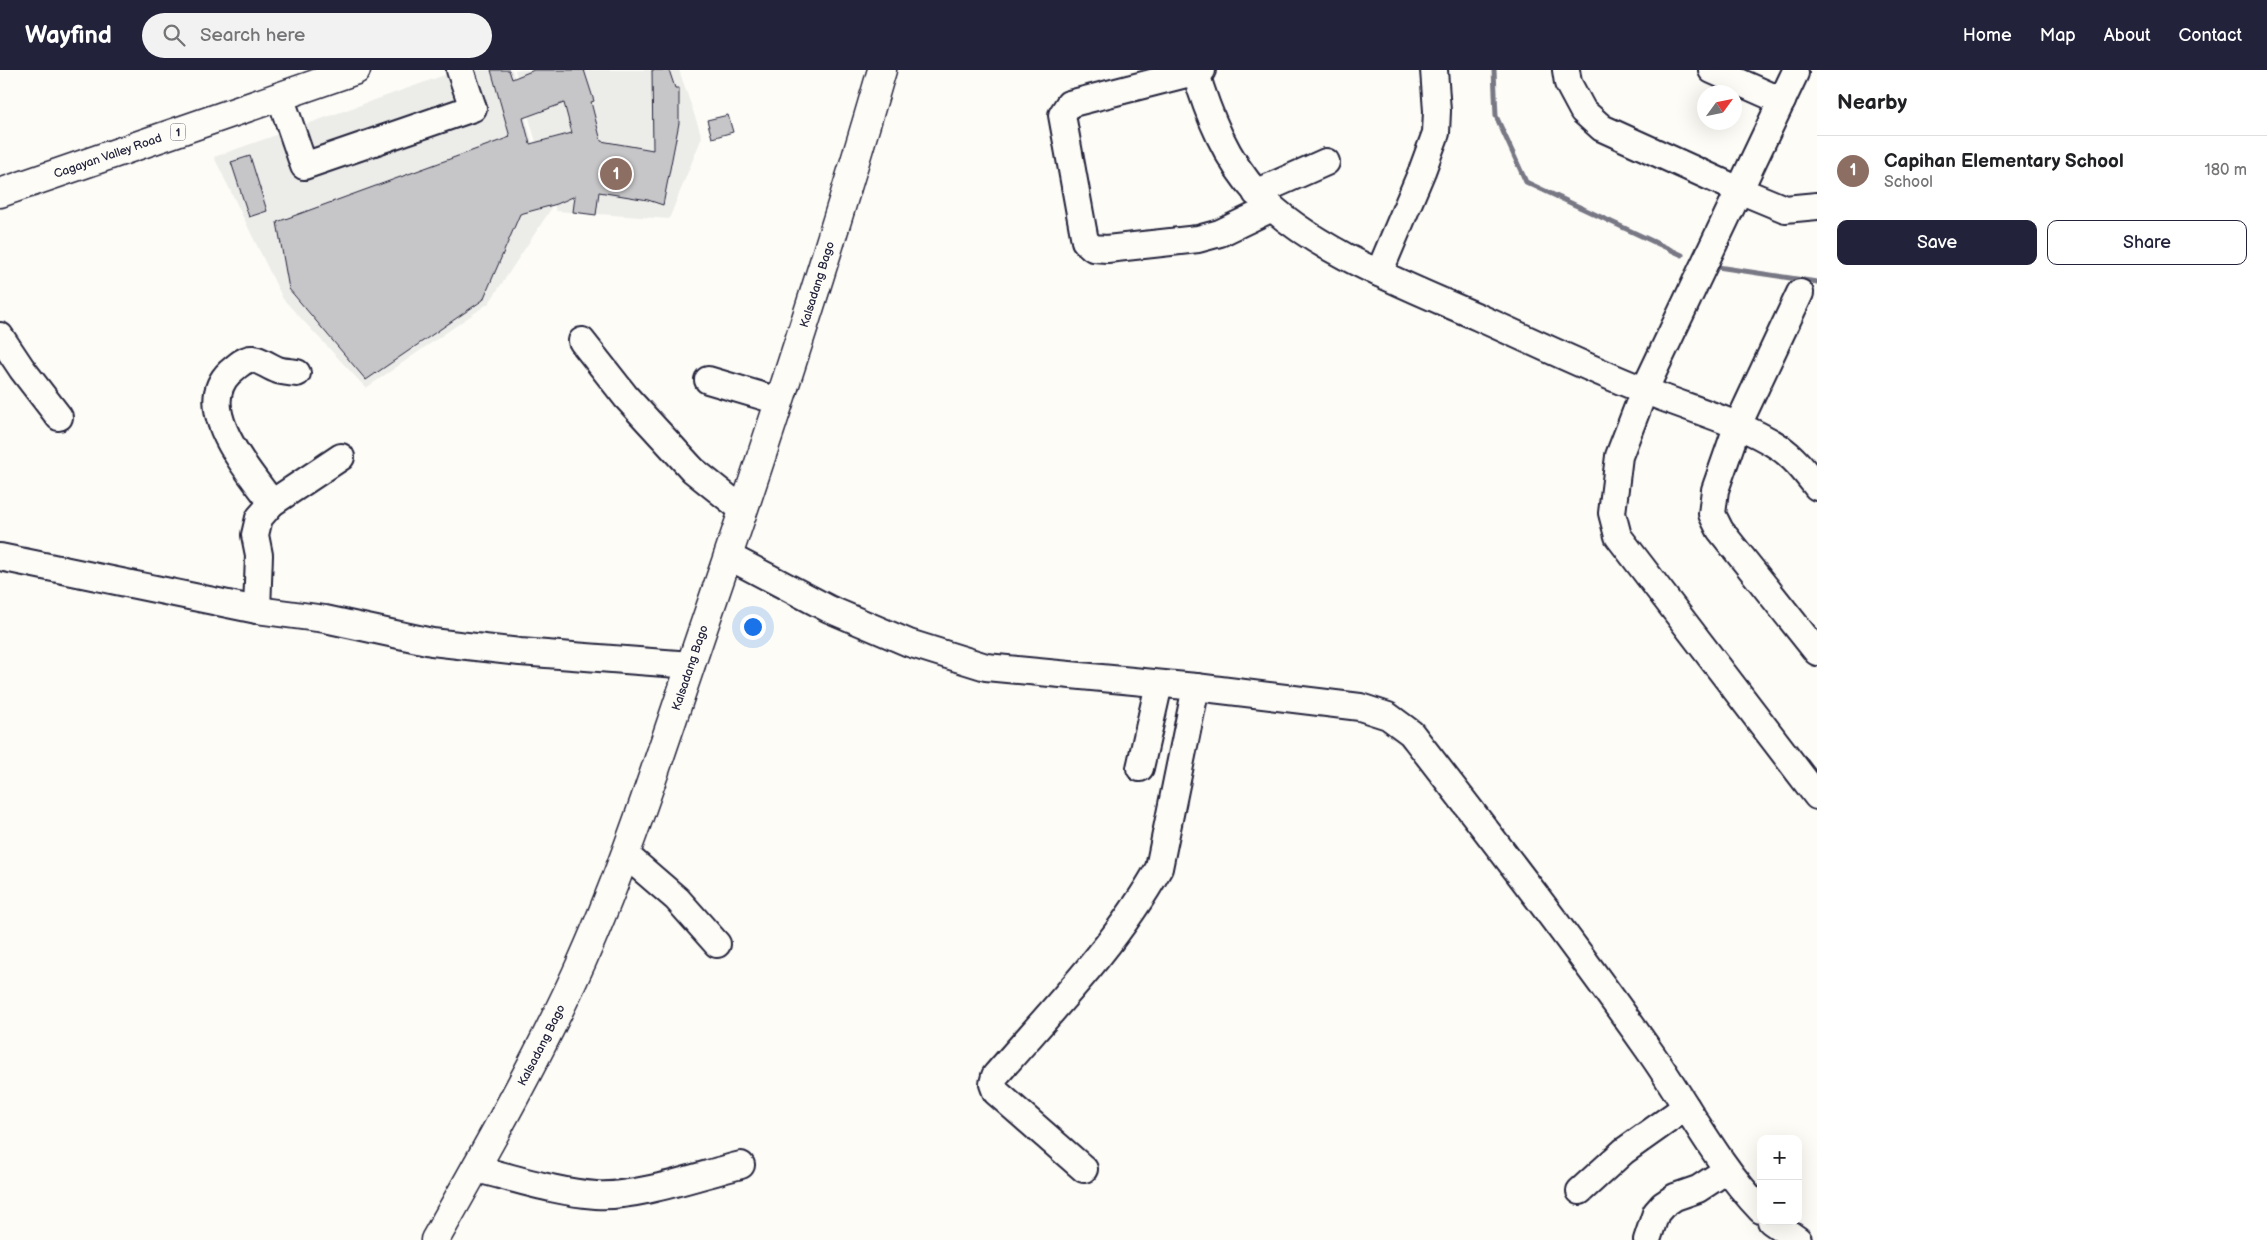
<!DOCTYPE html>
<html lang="en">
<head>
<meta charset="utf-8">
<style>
	:root { --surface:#fff; --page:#f2f2f2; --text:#202124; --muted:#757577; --line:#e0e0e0; --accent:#22223b }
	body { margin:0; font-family:"Balsamiq Sans",sans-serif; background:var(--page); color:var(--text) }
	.controls { position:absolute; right:15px; bottom:15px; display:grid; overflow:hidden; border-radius:10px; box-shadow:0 5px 20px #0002 }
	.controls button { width:45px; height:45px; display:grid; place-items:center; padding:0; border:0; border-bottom:1px solid var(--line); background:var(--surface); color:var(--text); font:25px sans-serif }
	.compass { position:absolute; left:1697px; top:15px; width:45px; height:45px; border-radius:50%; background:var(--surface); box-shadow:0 5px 20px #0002; rotate:57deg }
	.you { position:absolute; left:752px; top:556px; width:18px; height:18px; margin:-12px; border:4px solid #fff; border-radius:50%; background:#1a73e8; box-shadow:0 0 0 8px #1a73e833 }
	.badge { display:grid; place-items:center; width:32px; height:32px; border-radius:50%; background:var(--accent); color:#fff; font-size:16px; font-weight:700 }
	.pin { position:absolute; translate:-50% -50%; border:2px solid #fff; box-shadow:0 1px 5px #0006 }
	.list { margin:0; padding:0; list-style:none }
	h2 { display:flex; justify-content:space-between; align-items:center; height:65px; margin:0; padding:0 20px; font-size:21px }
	h2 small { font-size:16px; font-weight:400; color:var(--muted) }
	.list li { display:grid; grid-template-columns:32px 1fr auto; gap:15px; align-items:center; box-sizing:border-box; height:70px; padding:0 20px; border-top:1px solid var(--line) }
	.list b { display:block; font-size:19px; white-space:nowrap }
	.list p { margin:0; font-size:16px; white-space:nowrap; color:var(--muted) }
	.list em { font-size:16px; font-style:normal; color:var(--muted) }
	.actions { display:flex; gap:10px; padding:15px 20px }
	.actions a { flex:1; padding:11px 0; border:1px solid var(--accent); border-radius:10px; text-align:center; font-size:18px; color:var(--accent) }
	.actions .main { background:var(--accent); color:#fff }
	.icon { flex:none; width:28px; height:28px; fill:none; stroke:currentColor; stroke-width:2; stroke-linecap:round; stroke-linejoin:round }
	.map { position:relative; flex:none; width:1817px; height:1170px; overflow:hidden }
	header { display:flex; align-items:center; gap:30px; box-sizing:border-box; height:70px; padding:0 25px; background:var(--accent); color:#fff }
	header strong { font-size:24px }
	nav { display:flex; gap:28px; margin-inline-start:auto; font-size:18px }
	.search { width:350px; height:45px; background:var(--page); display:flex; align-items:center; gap:12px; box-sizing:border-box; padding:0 18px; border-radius:28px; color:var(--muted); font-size:19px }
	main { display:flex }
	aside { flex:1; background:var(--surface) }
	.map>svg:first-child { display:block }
	.built { fill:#ecece9 }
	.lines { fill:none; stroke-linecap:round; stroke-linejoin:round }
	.stream { stroke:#787885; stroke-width:5 }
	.building { fill:#c6c6c8; stroke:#22223b; fill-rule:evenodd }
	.minor-casing { stroke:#22223b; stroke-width:30 }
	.major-casing { stroke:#22223b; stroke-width:31 }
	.highway-casing { stroke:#22223b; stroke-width:31 }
	.minor { stroke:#fdfcf7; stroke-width:26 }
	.major { stroke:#fdfcf7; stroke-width:28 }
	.highway { stroke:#fdfcf7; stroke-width:28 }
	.labels { text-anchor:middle; stroke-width:4.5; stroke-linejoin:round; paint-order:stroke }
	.shield { fill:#fdfcf7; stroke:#646373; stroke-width:1 }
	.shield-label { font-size:11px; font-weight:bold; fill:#22223b }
	.street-label { font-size:12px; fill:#22223b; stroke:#fdfcf7 }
</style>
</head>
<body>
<header>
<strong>Wayfind</strong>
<div class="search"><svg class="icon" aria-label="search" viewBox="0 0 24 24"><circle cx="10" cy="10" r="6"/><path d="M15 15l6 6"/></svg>Search here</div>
<nav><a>Home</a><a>Map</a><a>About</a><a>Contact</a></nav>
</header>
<main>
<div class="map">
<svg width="1817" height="1170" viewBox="0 0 1817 1170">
	<rect width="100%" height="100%" fill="#fdfcf7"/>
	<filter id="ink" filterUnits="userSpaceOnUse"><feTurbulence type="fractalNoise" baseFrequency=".02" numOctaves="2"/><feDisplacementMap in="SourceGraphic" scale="10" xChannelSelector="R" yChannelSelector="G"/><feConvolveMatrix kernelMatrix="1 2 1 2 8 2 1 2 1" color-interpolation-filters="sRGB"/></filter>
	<g filter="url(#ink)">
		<!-- built -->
		<g class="built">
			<path d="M 459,0 L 512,0 L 551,139 L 489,233 L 366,318 L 283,229 L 214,87 Z"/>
			<path d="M 515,0 L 679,0 L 702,67 L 669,149 L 556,141 Z"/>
		</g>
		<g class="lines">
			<!-- stream -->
			<g class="stream">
				<path d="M 1494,0 L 1496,46 L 1526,112 L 1682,185"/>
				<path d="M 1711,196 L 1817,212"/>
			</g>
		</g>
		<!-- building -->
		<g class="building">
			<path d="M 491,0 L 509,0 L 512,9 L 534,0 L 584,0 L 594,31 L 591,32 L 601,71 L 653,80 L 652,0 L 669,0 L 675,18 L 679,18 L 679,53 L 663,135 L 648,130 L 599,122 L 596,145 L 573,142 L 575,126 L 557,134 L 520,144 L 483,230 L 366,310 L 289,219 L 277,152 L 510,67 ZM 564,33 L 572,63 L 530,74 L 523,48 Z"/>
			<path d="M 728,45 L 733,62 L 712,68 L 707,50 Z"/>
			<path d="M 250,86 L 267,141 L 249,147 L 231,92 Z"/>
		</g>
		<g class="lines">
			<defs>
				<g id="minor">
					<path d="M 1195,0 C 1208,44 1226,90 1258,124 C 1309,179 1410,217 1478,247 C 1534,272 1589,299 1646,321 C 1687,338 1743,353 1779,377 C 1794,387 1806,403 1817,417"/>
					<path d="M 1202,0 L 1069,34 L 1062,45 L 1085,171 L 1093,178 L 1107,179 L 1198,169 L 1220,163 L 1272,138"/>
					<path d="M 1566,0 L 1568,13 L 1583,41 L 1602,58 L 1739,120 L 1785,139 L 1817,136"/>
					<path d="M 1712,0 L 1782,31"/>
					<path d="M 1795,3 L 1644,321 L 1619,386 L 1612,443 L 1618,466 L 1817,726"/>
					<path d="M 280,26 L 304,96 L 473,38 L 460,0"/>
					<path d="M 1256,123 L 1326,92"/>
					<path d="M 1379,203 L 1422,101 L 1436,63 L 1437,41 L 1434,0"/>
					<path d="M 1800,223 L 1737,357 L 1715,420 L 1712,444 L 1720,460 L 1817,582"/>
					<path d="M 0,266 L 22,299 L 59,347"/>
					<path d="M 582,271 L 626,327 L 693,400 L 743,440"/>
					<path d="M 708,310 L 779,331"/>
					<path d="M 272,433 C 250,402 192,338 230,302 C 236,297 245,288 253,289 C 261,290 269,297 278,300 C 283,302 291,302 297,303"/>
					<path d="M 728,486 L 829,539 L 909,573 L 986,597 L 1196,617 L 1360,637 L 1388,646 L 1411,663 C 1493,769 1576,876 1653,986 C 1689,1038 1717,1094 1761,1140"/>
					<path d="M 0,487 L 257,540 L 325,549 L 432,572 L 520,582 L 691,595"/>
					<path d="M 257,540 L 259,485 L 255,465 L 259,448 L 272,433 L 341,387"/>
					<path d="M 1140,698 L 1159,614"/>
					<path d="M 626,785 L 677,829 L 717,874"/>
					<path d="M 476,1099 C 515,1108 555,1122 596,1125 C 636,1128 700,1105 741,1095"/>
					<path d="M 1084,1099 L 996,1022 L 993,1014 L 995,1006 C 1052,940 1116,875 1159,798 L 1196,617"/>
					<path d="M 1580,1121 L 1624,1081 L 1686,1037"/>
					<path d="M 1771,1151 L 1798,1170"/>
					<path d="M 1647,1170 L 1656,1143 L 1663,1135 L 1675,1127 L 1698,1119 L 1727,1100"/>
				</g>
				<g id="major">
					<path id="s1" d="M 435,1170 C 487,1078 539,987 582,891 C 631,781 666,666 705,553 C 768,370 828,186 882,0"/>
				</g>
				<g id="highway">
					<path id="s2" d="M 0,123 L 356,0"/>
				</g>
			</defs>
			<!-- minor casing -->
			<use href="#minor" class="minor-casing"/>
			<!-- major casing -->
			<use href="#major" class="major-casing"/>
			<!-- highway casing -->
			<use href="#highway" class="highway-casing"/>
			<!-- minor -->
			<use href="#minor" class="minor"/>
			<!-- major -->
			<use href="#major" class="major"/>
			<!-- highway -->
			<use href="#highway" class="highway"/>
		</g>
	</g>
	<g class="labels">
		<!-- shield labels -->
		<rect class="shield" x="170.5" y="53.5" width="15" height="17" rx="4"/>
		<g class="shield-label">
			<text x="178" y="66">1</text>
		</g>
		<!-- street labels -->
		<g class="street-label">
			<text dy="4" stroke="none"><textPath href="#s2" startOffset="114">Cagayan Valley Road</textPath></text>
			<text dy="4" stroke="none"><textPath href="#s1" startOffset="1032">Kalsadang Bago</textPath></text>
			<text dy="4" stroke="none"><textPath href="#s1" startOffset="628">Kalsadang Bago</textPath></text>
			<text dy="4" stroke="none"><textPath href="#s1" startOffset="222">Kalsadang Bago</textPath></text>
		</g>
	</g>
</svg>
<div class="controls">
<button>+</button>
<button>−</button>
</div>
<svg class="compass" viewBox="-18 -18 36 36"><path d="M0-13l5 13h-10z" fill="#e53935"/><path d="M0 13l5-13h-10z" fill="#757577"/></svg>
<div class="you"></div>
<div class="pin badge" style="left:616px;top:104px;background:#8d6e63">1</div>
</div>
<aside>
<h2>Nearby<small></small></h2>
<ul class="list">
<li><span class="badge" style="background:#8d6e63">1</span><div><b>Capihan Elementary School</b><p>School</p></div><em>180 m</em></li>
</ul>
<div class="actions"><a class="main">Save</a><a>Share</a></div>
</aside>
</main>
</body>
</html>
